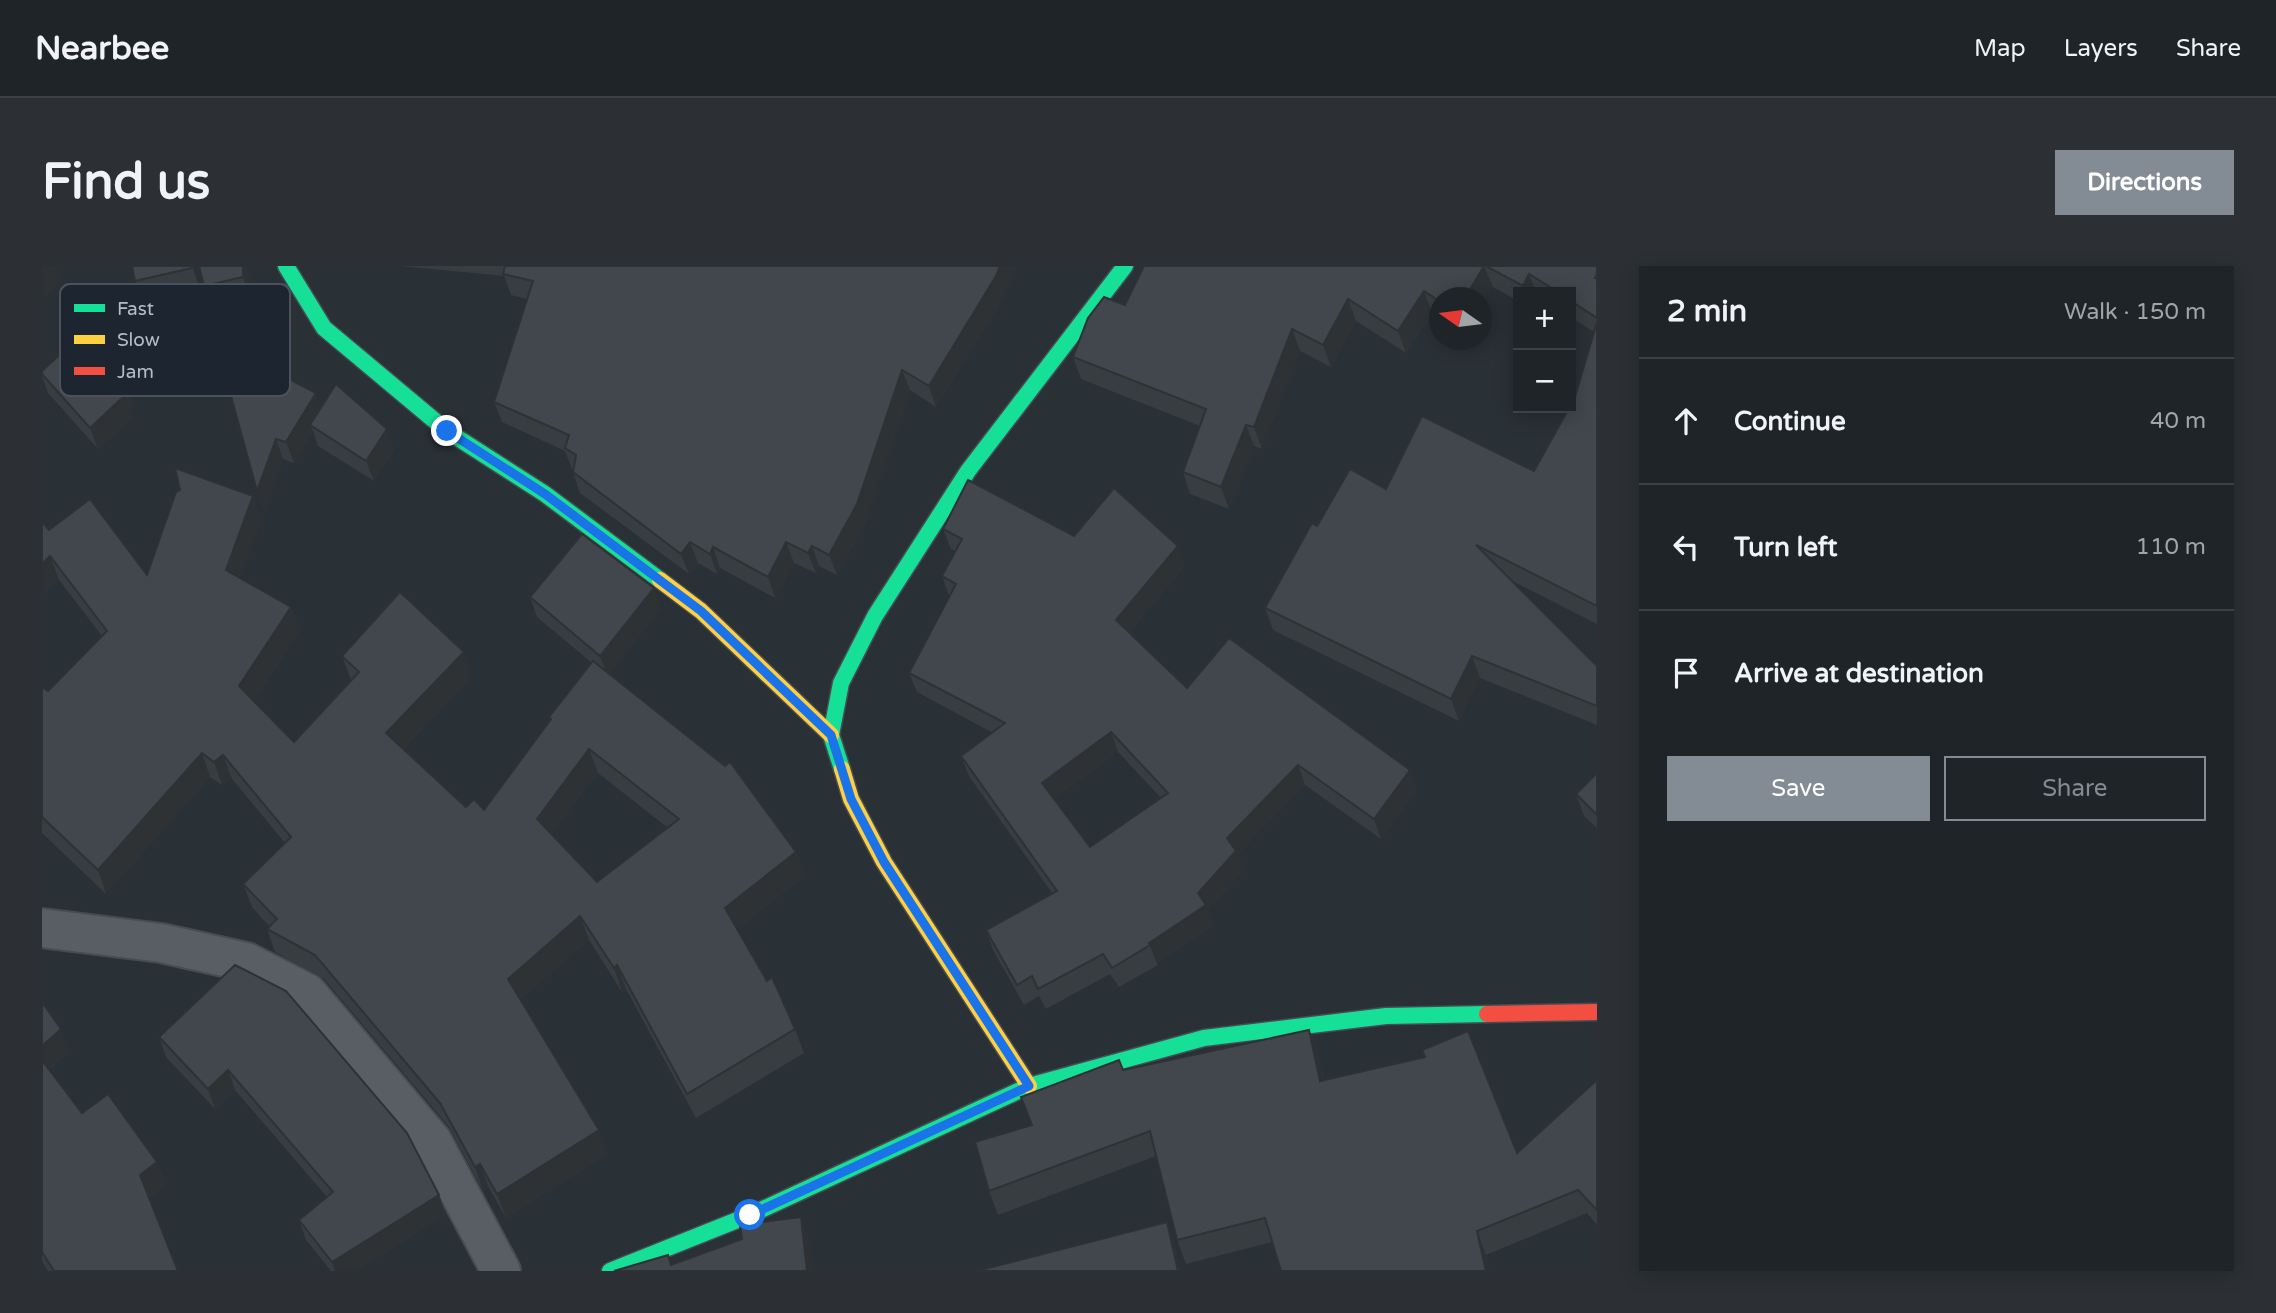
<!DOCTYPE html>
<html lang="en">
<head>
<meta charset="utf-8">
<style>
	:root { --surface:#1f2428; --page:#2c3034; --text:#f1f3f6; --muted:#a1a4a8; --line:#3c4145; --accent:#838b94 }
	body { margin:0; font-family:"Varela Round",sans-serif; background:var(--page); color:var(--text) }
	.controls { position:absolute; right:21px; top:21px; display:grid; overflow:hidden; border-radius:0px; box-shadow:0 4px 18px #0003 }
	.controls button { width:63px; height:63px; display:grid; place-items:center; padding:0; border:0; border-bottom:2px solid var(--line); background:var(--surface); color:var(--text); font:35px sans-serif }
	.compass { position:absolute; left:1387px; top:21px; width:63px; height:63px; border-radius:50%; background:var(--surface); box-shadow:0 4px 18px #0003; rotate:284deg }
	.stop { position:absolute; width:21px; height:21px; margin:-16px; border:5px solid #1a73e8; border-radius:50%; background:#fff }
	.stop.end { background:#1a73e8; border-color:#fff; box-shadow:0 2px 7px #0008 }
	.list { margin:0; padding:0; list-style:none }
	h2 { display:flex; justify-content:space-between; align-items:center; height:91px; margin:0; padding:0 28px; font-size:30px }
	h2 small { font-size:23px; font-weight:400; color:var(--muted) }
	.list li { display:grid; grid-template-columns:46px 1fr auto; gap:21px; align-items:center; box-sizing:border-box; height:126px; padding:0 28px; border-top:2px solid var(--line) }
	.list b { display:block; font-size:26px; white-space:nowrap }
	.list em { font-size:23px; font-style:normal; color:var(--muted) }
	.actions { display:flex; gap:14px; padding:21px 28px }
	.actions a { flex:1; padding:16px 0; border:2px solid var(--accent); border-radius:0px; text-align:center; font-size:24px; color:var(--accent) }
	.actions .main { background:var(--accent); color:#fff }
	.icon { flex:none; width:38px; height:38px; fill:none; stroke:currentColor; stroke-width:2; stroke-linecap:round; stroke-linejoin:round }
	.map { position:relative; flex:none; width:1555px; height:1005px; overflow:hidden; border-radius:0px }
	header { display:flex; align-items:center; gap:42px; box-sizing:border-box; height:98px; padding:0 35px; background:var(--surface); border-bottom:2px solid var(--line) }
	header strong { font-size:33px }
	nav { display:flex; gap:38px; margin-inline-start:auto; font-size:24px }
	.intro { display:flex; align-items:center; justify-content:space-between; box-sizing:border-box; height:168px; padding:0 42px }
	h1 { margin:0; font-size:49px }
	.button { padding:18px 32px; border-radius:0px; background:var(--accent); color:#fff; font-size:24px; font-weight:700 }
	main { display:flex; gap:42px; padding:0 42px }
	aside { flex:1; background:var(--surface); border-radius:0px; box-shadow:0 4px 18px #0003 }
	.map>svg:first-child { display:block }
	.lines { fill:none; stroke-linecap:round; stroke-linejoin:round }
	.street-casing { stroke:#474c51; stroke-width:42 }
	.fast-casing { stroke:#474c51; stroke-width:19 }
	.slow-casing { stroke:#474c51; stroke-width:19 }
	.jam-casing { stroke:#474c51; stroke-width:19 }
	.street { stroke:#595e65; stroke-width:38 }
	.fast { stroke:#16e098; stroke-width:16 }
	.slow { stroke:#ffcf43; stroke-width:16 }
	.jam { stroke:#f24e42; stroke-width:16 }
	.wall { fill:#383d41; fill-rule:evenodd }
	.shaded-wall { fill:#2e3235 }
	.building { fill:#41474c; stroke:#2e3235; stroke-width:2; fill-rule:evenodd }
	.route { stroke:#1a73e8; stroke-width:9 }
	.key { fill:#1d2630; stroke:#4a535d; stroke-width:2 }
	.key-label { font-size:19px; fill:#b3bcc7 }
</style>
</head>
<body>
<header>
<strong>Nearbee</strong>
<nav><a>Map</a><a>Layers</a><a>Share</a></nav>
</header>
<div class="intro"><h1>Find us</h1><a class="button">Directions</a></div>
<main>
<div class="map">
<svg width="1555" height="1005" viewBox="0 0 1555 1005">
	<rect width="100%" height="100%" fill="#293036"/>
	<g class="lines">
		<defs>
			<path id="street" d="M 0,662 L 119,677 L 204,696 L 265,727 L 390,875 L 459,1005"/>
			<g id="fast">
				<path d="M 244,0 L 282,62 L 405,165 L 503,228 L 618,314"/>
				<path d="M 800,503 L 789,469 L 799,417 L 833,350 L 926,205 L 1083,0"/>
				<path d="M 568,1005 L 708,949 L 987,820 L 1162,772 L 1344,750 L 1445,748"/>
			</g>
			<g id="slow">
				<path d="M 618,314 L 659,345 L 789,469"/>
				<path d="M 800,503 L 809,533 L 842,596 L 987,820"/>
			</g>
			<path id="jam" d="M 1445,748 L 1555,746"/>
		</defs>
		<!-- street casing -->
		<use href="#street" class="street-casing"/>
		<!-- fast casing -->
		<use href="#fast" class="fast-casing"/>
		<!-- slow casing -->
		<use href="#slow" class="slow-casing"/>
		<!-- jam casing -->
		<use href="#jam" class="jam-casing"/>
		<!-- street -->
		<use href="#street" class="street"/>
		<!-- fast -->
		<use href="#fast" class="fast"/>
		<!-- slow -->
		<use href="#slow" class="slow"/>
		<!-- jam -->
		<use href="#jam" class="jam"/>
	</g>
	<!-- wall -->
	<g class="wall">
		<path d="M 150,0 L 157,20 L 100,33 L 93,15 Z"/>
		<path d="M 157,0 L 208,14 L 208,32 L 169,40 L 162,20 Z"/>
		<path d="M 358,0 L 974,0 L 962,31 L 894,141 L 868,124 L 823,258 L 795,309 L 777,300 L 774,307 L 752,297 L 733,332 L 678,302 L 675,308 L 656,297 L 647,308 L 538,227 L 531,206 L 531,203 L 530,203 L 523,185 L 460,156 L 452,136 L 485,33 L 469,29 L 462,10 Z"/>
		<path d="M 1102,0 L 1555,0 L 1555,358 L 1470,315 L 1555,400 L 1555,459 L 1438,412 L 1417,455 L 1231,364 L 1223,342 L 1275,260 L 1344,223 L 1492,205 L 1533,131 L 1552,66 L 1529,51 L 1529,26 L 1476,26 L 1476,35 L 1451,21 L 1397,32 L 1397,52 L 1390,47 L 1364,87 L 1314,55 L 1289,101 L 1258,85 L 1220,183 L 1212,180 L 1187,243 L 1148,228 L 1141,206 L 1158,160 L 1039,113 L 1031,91 L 1083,39 Z"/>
		<path d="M 174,75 L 279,142 L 345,163 L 352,184 L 332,215 L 276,180 L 271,165 L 252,197 L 241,193 L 222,245 Z"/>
		<path d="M 0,105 L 85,119 L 93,139 L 86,146 L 89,152 L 56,183 L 6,127 L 0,110 Z"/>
		<path d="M 211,230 L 219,254 L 198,312 L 249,341 L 258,365 L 212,435 L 252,476 L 309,414 L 300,390 L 430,410 L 361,483 L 424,541 L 442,544 L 508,454 L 507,451 L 550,397 L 495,351 L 488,331 L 619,343 L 567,408 L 754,586 L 763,610 L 695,663 L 753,763 L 762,787 L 654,852 L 584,723 L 580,726 L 547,674 L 478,734 L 566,888 L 464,952 L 447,922 L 441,925 L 407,861 L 282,713 L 233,686 L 225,663 L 227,660 L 210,641 L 201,618 L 243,577 L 190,513 L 180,519 L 168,511 L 64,628 L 0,567 L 0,421 L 6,425 L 60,370 L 17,314 L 0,329 L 7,264 L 105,309 ZM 556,507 L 626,562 L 555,616 L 509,568 Z"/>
		<path d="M 901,263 L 1032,270 L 1143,300 L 1087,367 L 1145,422 L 1375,524 L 1339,573 L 1263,519 L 1196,588 L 1202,605 L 1166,643 L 1172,659 L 1115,697 L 1116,699 L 1077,721 L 1068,708 L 1004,743 L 997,730 L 982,739 L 951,684 L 944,664 L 1010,627 L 927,510 L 919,490 L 951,467 L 875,426 L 867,407 L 907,330 L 900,310 L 913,285 L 909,283 ZM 1076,486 L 1119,532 L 1048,581 L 1012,533 Z"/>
		<path d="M 1555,507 L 1555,562 L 1542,550 L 1534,528 Z"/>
		<path d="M 193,699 L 397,929 L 404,949 L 314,1005 L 289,1005 L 264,974 L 257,954 L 285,931 L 193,824 L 173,843 L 124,791 L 117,771 Z"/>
		<path d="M 0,736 L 27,785 L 7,804 L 40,847 L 115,896 L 124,918 L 107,931 L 136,1005 L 6,1005 L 0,995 Z"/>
		<path d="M 1267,764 L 1276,788 L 1282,814 L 1475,887 L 1555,814 L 1555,959 L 1545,947 L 1444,989 L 1447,1005 L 1239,1005 L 1230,976 L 1144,998 L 1135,974 L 1114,890 L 956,949 L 947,925 L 990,859 L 1081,804 Z"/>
	</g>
	<!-- shaded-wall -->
	<g class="shaded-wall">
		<path d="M 2,0 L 14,0 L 20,16 L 0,32 L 0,1 Z"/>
		<path d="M 201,0 L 206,0 L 208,14 L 208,32 L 201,11 Z"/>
		<path d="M 958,0 L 974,0 L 962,31 L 894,141 L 887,120 Z"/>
		<path d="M 1442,0 L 1451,21 L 1439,40 L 1439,32 L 1423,32 Z"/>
		<path d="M 1487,8 L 1494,26 L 1483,26 L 1481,20 Z"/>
		<path d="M 1382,25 L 1390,47 L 1364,87 L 1356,65 Z"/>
		<path d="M 1306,33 L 1314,55 L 1289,101 L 1281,79 Z"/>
		<path d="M 1250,63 L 1258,85 L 1220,183 L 1212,161 Z"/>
		<path d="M 860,104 L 868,124 L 823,258 L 795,309 L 787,289 Z"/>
		<path d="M 85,119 L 93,139 L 86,146 L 89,152 L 56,183 L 48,162 L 77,127 Z"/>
		<path d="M 274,127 L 281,148 L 268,159 L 271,165 L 252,197 L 244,176 Z"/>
		<path d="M 1204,159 L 1212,180 L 1187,243 L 1179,221 Z"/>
		<path d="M 345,163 L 352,184 L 332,215 L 324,195 Z"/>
		<path d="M 234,173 L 241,193 L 222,245 L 215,225 Z"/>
		<path d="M 211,230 L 219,254 L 192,328 L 184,304 Z"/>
		<path d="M 648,276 L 656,297 L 647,308 L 639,288 Z"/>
		<path d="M 744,276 L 752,297 L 733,332 L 726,311 Z"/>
		<path d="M 770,280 L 777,300 L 774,307 L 766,287 Z"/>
		<path d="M 1136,280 L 1143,300 L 1081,374 L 1074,354 Z"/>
		<path d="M 671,281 L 678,302 L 675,308 L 668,288 Z"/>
		<path d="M 8,290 L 17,314 L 0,329 L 0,298 Z"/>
		<path d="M 612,322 L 619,343 L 566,411 L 558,390 Z"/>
		<path d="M 249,341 L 258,365 L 206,444 L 197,420 Z"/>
		<path d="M 422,386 L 430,410 L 353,491 L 344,467 Z"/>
		<path d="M 1430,390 L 1438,412 L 1417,455 L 1409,433 Z"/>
		<path d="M 1069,466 L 1076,486 L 1007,537 L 1000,517 Z"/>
		<path d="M 547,483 L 556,507 L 503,576 L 495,553 Z"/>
		<path d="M 160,487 L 168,511 L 64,628 L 56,604 Z"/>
		<path d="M 181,489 L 190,513 L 180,519 L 172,496 Z"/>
		<path d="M 1256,499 L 1263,519 L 1196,588 L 1202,605 L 1166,643 L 1172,659 L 1115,697 L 1107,677 L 1156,627 L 1185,572 Z"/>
		<path d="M 1368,504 L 1375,524 L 1339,573 L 1332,553 Z"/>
		<path d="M 754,586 L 763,610 L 691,666 L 683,642 Z"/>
		<path d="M 538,650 L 547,674 L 475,737 L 466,713 Z"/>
		<path d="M 575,699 L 584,723 L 580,726 L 572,702 Z"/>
		<path d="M 19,763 L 27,785 L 2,808 L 0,803 L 0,780 Z"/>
		<path d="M 1267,764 L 1276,788 L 1287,838 L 1278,815 Z"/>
		<path d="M 186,804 L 193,824 L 173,843 L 166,823 Z"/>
		<path d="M 557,864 L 566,888 L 464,952 L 455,928 Z"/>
		<path d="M 115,896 L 124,918 L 106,931 L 98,909 Z"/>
		<path d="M 438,898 L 447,922 L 441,925 L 433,901 Z"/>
		<path d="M 397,929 L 404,949 L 314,1005 L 293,1005 L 290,996 Z"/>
		<path d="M 759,951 L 768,976 L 771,1005 L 765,1005 Z"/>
		<path d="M 1125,956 L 1133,976 L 1139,1005 L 1136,1005 Z"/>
		<path d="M 1435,965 L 1444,989 L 1447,1005 L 1444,1005 Z"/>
	</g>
	<!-- building -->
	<g class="building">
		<path d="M 90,0 L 149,0 L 150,2 L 93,15 Z"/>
		<path d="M 157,0 L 201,0 L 201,11 L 162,20 Z"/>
		<path d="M 463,0 L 958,0 L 954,10 L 887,120 L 860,104 L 815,238 L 787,289 L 770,280 L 766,287 L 744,276 L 726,311 L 671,281 L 668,288 L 648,276 L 639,288 L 531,206 L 534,189 L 523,182 L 527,169 L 452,136 L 491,15 L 461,8 Z"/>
		<path d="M 1102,0 L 1442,0 L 1423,32 L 1397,32 L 1397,35 L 1382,25 L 1356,65 L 1306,33 L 1281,79 L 1250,63 L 1212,161 L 1204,159 L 1179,221 L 1141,206 L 1164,143 L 1031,91 L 1046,52 L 1062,31 L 1083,39 Z"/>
		<path d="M 1444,0 L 1555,0 L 1555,8 L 1553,12 L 1555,12 L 1555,52 L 1529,35 L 1529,26 L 1516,26 L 1487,8 L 1481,20 Z"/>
		<path d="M 1555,56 L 1555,340 L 1434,279 L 1555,400 L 1555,440 L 1430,390 L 1409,433 L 1223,342 L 1270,257 L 1275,260 L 1308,203 L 1344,223 L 1380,150 L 1492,205 L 1527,142 L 1529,142 L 1529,139 L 1533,131 Z"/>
		<path d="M 50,59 L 85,119 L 77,127 L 81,131 L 48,162 L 0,108 L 0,105 Z"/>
		<path d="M 174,75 L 274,127 L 244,176 L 234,173 L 215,225 Z"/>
		<path d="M 294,118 L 345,163 L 324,195 L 268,159 Z"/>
		<path d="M 133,202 L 211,230 L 184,304 L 249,341 L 197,420 L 252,476 L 317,406 L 300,390 L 358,326 L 422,386 L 344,467 L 424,541 L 432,533 L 442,544 L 509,453 L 507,451 L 551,395 L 683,500 L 688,496 L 754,586 L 683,642 L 725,715 L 730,711 L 753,763 L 645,828 L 575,699 L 572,702 L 538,650 L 466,713 L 557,864 L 455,928 L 438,898 L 433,901 L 398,837 L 273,689 L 225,663 L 235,653 L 201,618 L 249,571 L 181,489 L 172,496 L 160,487 L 56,604 L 0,551 L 0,421 L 6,425 L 65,365 L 8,290 L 0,298 L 0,256 L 7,264 L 48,233 L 105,309 L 134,226 L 138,224 ZM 547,483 L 637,553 L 555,616 L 495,553 Z"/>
		<path d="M 926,214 L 1032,270 L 1072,222 L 1136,280 L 1074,354 L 1145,422 L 1187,372 L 1368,504 L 1332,553 L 1256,499 L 1185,572 L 1194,585 L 1156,627 L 1164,639 L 1107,677 L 1108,679 L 1070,702 L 1061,688 L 996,723 L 990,710 L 975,719 L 944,664 L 1015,625 L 919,490 L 963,457 L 867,407 L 914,318 L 900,310 L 920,273 L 901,263 ZM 1069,466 L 1126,527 L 1048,581 L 1000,517 Z"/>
		<path d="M 540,268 L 612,322 L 558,390 L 488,331 Z"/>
		<path d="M 1555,507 L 1555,549 L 1534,528 Z"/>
		<path d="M 193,699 L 244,725 L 365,867 L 397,929 L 290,996 L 257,954 L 291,926 L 186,804 L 166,823 L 117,771 Z"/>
		<path d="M 0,736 L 19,763 L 0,780 Z"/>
		<path d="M 1267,764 L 1278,815 L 1383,791 L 1380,784 L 1426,765 L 1475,887 L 1555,814 L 1555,944 L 1536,924 L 1435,965 L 1444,1005 L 1239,1005 L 1223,952 L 1135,974 L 1108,865 L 947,925 L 933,876 L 990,859 L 979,831 L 1077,794 L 1081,804 Z"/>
		<path d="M 0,794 L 40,847 L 66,828 L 115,896 L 98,909 L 136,1005 L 12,1005 L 0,986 Z"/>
		<path d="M 759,951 L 765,1005 L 572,1005 L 626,989 L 629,999 L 700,973 L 698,959 Z"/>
		<path d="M 1125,956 L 1136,1005 L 935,1005 Z"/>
	</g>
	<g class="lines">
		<!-- route -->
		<path class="route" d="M 405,165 L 503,228 L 659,345 L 789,469 L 809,533 L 842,596 L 987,820 L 708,949"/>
	</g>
	<!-- legend -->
	<rect x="18" y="18" width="230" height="112" rx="10" class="key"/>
	<rect x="32" y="38" width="31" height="8" fill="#16e098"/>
	<rect x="32" y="69" width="31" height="9" fill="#ffcf43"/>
	<rect x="32" y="101" width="31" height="8" fill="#f24e42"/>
	<g class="key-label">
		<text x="75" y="49">Fast</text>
		<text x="75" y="80">Slow</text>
		<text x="75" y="112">Jam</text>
	</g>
</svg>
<div class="controls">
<button>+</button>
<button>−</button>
</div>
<svg class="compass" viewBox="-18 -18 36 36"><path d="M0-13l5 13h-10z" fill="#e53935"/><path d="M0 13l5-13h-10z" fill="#a1a4a8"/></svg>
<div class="stop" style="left:708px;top:949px"></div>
<div class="stop end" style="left:405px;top:165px"></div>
</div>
<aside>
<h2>2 min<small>Walk · 150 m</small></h2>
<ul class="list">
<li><svg class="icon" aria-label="ahead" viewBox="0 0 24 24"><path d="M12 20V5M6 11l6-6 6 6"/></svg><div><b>Continue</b></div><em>40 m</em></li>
<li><svg class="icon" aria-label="left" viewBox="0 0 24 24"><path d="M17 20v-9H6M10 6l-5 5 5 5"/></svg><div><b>Turn left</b></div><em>110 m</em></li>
<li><svg class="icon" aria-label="arrive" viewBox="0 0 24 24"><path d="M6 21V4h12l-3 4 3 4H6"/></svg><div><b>Arrive at destination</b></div></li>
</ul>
<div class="actions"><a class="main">Save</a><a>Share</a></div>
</aside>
</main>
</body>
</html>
